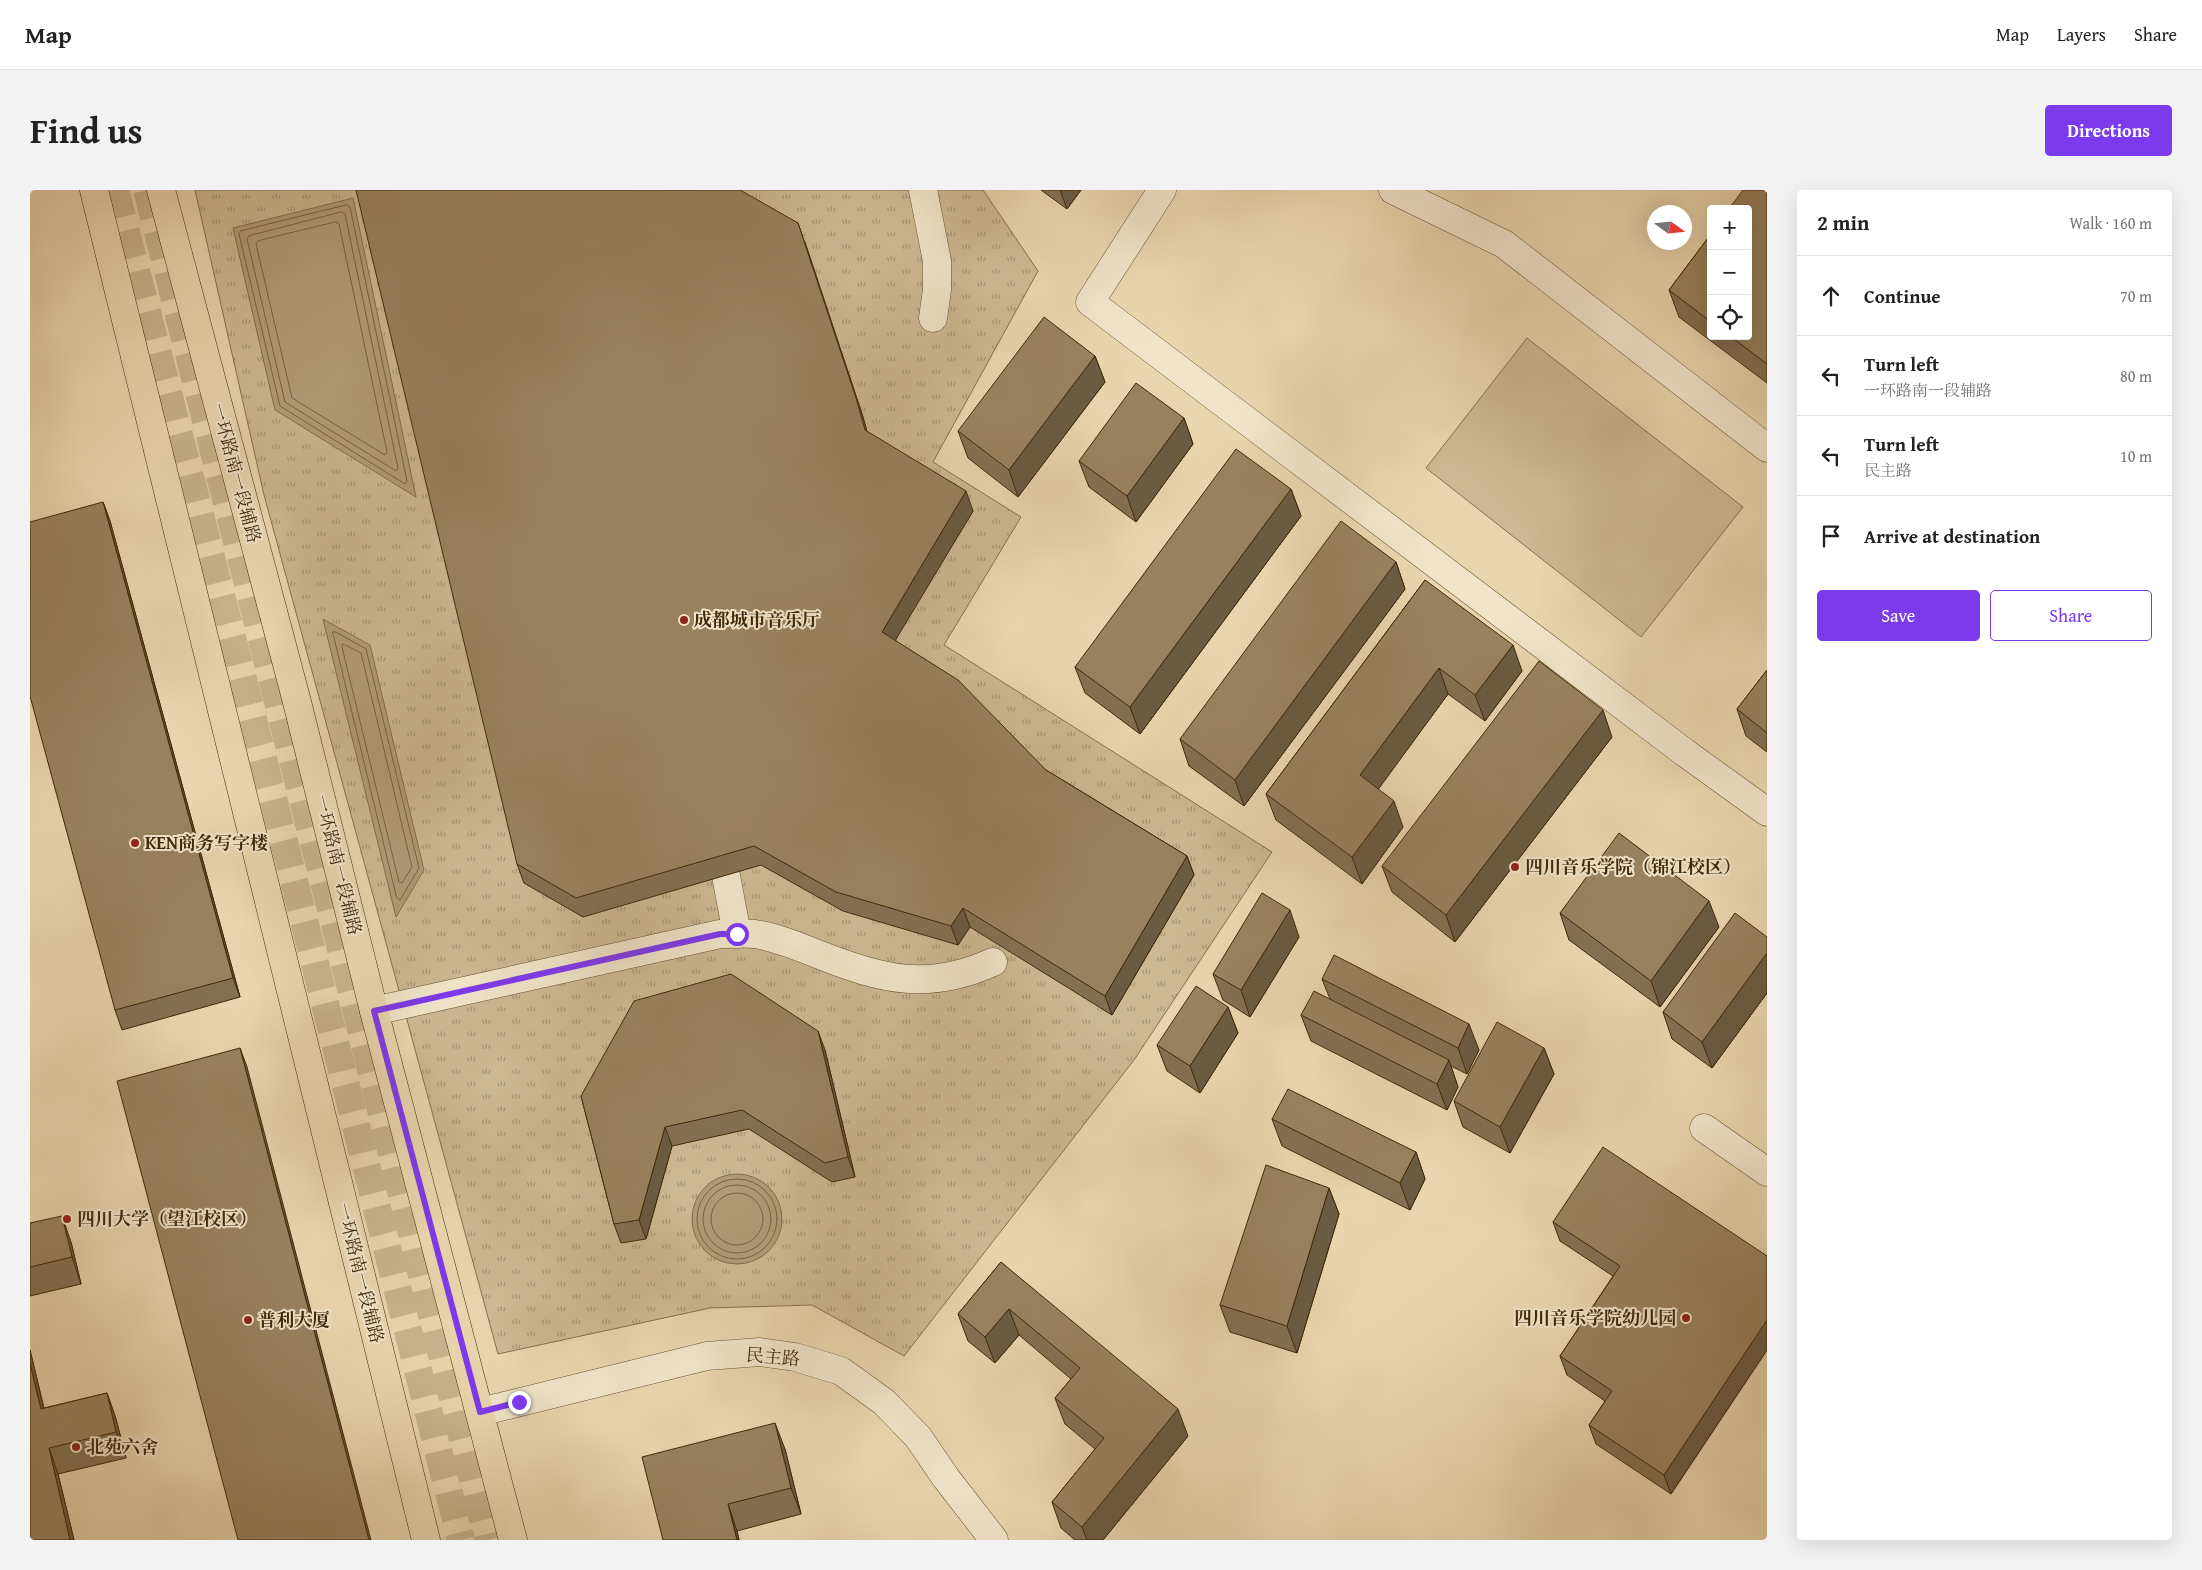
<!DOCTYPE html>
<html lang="en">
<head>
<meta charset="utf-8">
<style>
	:root { --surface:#fff; --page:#f2f2f2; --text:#222; --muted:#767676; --line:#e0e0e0; --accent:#7c3aed }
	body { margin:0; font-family:"Gentium Book Plus","Noto Serif SC",serif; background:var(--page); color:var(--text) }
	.controls { position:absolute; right:15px; top:15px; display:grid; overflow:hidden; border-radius:5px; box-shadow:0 5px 20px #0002 }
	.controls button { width:45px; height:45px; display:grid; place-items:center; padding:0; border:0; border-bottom:1px solid var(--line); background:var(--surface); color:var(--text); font:25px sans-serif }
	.compass { position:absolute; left:1617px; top:15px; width:45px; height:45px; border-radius:50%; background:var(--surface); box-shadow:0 5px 20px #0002; rotate:105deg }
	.stop { position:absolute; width:15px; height:15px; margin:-11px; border:4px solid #7c3aed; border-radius:50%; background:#fff }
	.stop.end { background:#7c3aed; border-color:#fff; box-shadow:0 1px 5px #0008 }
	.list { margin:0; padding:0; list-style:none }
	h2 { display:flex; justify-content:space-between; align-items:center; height:65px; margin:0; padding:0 20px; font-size:21px }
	h2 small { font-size:16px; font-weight:400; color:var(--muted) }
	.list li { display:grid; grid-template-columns:32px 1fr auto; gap:15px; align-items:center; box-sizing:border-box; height:80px; padding:0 20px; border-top:1px solid var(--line) }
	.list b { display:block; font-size:19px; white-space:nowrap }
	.list p { margin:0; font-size:16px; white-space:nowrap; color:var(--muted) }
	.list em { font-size:16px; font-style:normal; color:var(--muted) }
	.actions { display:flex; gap:10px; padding:15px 20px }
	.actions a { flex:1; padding:11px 0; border:1px solid var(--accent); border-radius:5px; text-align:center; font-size:18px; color:var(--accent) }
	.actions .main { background:var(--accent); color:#fff }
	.icon { flex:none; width:28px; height:28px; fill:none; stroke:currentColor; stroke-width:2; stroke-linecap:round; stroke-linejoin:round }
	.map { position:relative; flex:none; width:1737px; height:1350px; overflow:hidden; border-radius:5px }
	header { display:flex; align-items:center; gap:30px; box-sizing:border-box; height:70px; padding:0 25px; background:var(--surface); border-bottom:1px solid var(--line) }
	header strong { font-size:24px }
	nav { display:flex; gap:28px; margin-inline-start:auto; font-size:18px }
	.intro { display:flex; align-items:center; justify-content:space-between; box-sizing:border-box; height:120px; padding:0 30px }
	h1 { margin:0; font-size:35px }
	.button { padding:12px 22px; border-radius:5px; background:var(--accent); color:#fff; font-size:18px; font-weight:700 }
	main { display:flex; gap:30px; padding:0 30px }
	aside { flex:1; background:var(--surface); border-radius:5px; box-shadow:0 5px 20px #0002 }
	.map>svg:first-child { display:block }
	.grass { fill:url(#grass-tufts); stroke:#86704c }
	.pitch { fill:#ccb891; stroke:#86704c }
	.water { fill:#b09b75; stroke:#836d49 }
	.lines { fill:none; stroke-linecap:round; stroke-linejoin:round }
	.shore { stroke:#78623e; stroke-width:1 }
	.major-tunnel { stroke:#c7b38c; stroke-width:28; stroke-dasharray:28 14; stroke-linecap:butt }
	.minor-casing { stroke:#6a5431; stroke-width:29 }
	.major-casing { stroke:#402908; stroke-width:29 }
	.minor { stroke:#f1e4ca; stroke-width:28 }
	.major { stroke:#e9d5ad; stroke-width:28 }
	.wall { fill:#837051; stroke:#402908 }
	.shaded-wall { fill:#6a5b42; stroke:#402908 }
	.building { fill:#98825e; stroke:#402908 }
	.route { stroke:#7c3aed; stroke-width:6 }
	.poi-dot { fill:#8f2418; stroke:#f1e4ca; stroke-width:2 }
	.labels { text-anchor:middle; stroke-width:4; stroke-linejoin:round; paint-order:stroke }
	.street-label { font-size:18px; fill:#402908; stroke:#f1e4ca }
	.poi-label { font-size:18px; font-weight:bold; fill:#402908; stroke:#f1e4ca; text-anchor:start }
</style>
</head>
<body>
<header>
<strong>Map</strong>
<nav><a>Map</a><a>Layers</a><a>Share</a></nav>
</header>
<div class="intro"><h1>Find us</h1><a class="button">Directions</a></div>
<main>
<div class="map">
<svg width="1737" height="1350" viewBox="0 0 1737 1350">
	<defs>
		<pattern id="grass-tufts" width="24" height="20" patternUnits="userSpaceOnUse" patternTransform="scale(1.25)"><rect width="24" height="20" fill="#ccb891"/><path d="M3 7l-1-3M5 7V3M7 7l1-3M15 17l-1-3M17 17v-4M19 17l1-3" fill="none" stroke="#a79674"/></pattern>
	</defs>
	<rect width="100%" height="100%" fill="#e9d5ad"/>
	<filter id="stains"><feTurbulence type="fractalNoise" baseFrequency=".004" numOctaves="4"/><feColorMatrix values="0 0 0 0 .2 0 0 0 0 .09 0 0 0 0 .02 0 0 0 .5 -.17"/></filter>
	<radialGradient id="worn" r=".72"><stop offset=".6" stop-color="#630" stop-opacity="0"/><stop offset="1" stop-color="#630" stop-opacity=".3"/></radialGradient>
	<!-- grass -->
	<path class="grass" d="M 165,0 L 953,0 L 1008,81 L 903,272 L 991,327 L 914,455 L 1242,662 L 1104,870 L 874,1166 L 782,1115 L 680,1118 L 468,1164 L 234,305 Z"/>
	<!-- pitch -->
	<path class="pitch" d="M 1497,148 L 1713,317 L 1611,447 L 1396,278 Z"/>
	<!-- water -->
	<g class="water">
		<path d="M 323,8 L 386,307 L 245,220 L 203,38 Z"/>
		<path d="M 293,429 L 340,455 L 394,680 L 366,727 Z"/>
		<circle cx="707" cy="1029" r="45"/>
	</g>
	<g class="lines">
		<!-- shore -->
		<g class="shore">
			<path d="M 317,15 L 320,17 L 377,291 L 375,294 L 250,216 L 209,44 L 211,41 Z"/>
			<path d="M 312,22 L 315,24 L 368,278 L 366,281 L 255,212 L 217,49 L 219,46 Z"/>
			<path d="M 306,32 L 309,34 L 357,262 L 355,265 L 262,208 L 226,54 L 228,51 Z"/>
			<path d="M 303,442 L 306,442 L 336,459 L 389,678 L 370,710 L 367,708 Z"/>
			<path d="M 313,454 L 331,463 L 382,677 L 372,693 L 369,692 L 312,457 Z"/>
			<circle cx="707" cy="1029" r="40"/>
			<circle cx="707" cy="1029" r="34"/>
			<circle cx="707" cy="1029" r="26"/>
		</g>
		<!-- major-tunnel -->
		<g class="major-tunnel">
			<path d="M 85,0 L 211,482 L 431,1350"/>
			<path d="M 117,0 L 304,731 L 458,1350"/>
		</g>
		<defs>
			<g id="minor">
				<path d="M 893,0 L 907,71 L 907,100 L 903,128"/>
				<path d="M 1132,0 L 1060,112 L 1654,562 L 1737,622"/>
				<path d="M 1363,0 L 1474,54 L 1737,258"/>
				<path d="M 696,686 L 707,744"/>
				<path d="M 344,821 L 690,744 C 701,744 713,743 725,744 C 746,747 770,757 790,765 C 853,790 899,801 963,772"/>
				<path d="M 1674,938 L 1737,982"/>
				<path d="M 450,1222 L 677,1166 L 730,1162 L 765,1167 L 811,1181 L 854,1212 L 888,1247 L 916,1288 L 964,1350"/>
			</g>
			<g id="major">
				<path d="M 64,0 L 396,1350"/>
				<path d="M 131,0 L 266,508 L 344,821 L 483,1350"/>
			</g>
		</defs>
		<!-- minor casing -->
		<use href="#minor" class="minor-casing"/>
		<!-- major casing -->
		<use href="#major" class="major-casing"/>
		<!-- minor -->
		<use href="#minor" class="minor"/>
		<!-- major -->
		<use href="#major" class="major"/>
	</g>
	<!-- wall -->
	<g class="wall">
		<path d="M 1011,0 L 1051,0 L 1037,19 Z"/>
		<path d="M 1737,0 L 1737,193 L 1649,127 L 1639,100 L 1681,44 L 1681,146 L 1718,146 Z"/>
		<path d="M 775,52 L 833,227 L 837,242 L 943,321 L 865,450 L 1016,580 L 1157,666 L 1164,685 L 1082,825 L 940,737 L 928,755 L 813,721 L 731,675 L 553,727 L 494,693 L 487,674 Z"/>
		<path d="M 1065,166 L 1075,192 L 988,307 L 938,268 L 928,241 Z"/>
		<path d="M 1154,228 L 1163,254 L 1106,332 L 1059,297 L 1049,271 Z"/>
		<path d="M 1261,299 L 1271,326 L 1110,544 L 1055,503 L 1045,477 Z"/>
		<path d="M 73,312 L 80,331 L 210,807 L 92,840 L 85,820 Z"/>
		<path d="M 1366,372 L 1375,399 L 1214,616 L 1159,576 L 1150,549 Z"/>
		<path d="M 1395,390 L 1492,481 L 1455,531 L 1418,504 L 1348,599 L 1373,637 L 1332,694 L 1246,630 L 1236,604 Z"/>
		<path d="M 1737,480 L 1737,562 L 1716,546 L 1707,519 Z"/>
		<path d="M 1582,547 L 1425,752 L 1362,702 L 1352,676 Z"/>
		<path d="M 1530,723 L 1689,737 L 1630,817 L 1539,750 Z"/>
		<path d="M 1269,747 L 1220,827 L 1193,810 L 1183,784 Z"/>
		<path d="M 1737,747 L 1737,803 L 1682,878 L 1642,849 L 1633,822 Z"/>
		<path d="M 1292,789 L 1449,860 L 1437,884 L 1421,876 L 1428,897 L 1417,920 L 1281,851 L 1271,825 L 1300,809 Z"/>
		<path d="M 1198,817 L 1208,843 L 1170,903 L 1137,881 L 1127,855 Z"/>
		<path d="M 1514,858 L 1524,884 L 1480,963 L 1433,937 L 1424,911 Z"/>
		<path d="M 795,860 L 825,987 L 802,992 L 719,939 L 642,956 L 616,1049 L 591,1053 L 584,1034 L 551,906 Z"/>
		<path d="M 1242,929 L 1386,962 L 1395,989 L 1380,1020 L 1252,956 Z"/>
		<path d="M 1299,998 L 1309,1024 L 1267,1163 L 1200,1142 L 1190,1115 Z"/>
		<path d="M 1523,1032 L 1737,1066 L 1737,1160 L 1641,1304 L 1566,1254 L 1559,1235 L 1575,1211 L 1537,1185 L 1530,1166 L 1583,1086 L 1530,1051 Z"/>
		<path d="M 0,1033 L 41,1052 L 51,1094 L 0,1106 Z"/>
		<path d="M 971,1072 L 1158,1246 L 1073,1350 L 1045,1350 L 1031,1338 L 1022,1312 L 1065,1259 L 1035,1234 L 1025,1208 L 1041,1189 L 989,1145 L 965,1173 L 938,1151 L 928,1124 Z"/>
		<path d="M 0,1160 L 14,1218 L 77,1203 L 86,1229 L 96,1268 L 28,1284 L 44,1350 L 0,1350 Z"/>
		<path d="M 755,1259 L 771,1324 L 707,1341 L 709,1350 L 633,1350 Z"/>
	</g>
	<!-- shaded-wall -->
	<g class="shaded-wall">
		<path d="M 1030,0 L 1051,0 L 1037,19 Z"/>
		<path d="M 768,33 L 833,227 L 842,260 L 835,240 Z"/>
		<path d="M 1065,166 L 1075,192 L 988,307 L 979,280 Z"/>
		<path d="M 1154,228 L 1163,254 L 1106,332 L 1097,306 Z"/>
		<path d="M 1261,299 L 1271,326 L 1110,544 L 1100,517 Z"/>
		<path d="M 936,301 L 943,321 L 859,461 L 852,442 Z"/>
		<path d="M 73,312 L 80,331 L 210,807 L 203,788 Z"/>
		<path d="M 1366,372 L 1375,399 L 1214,616 L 1205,590 Z"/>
		<path d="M 1483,455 L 1492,481 L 1455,531 L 1445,505 Z"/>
		<path d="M 1409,478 L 1418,504 L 1339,612 L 1330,585 Z"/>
		<path d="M 1573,520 L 1582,547 L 1425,752 L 1416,725 Z"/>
		<path d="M 1364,611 L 1373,637 L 1332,694 L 1322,667 Z"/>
		<path d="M 1157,666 L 1164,685 L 1082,825 L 1075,806 Z"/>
		<path d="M 1679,711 L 1689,737 L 1630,817 L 1621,791 Z"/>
		<path d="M 933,718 L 940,737 L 928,755 L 921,736 Z"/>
		<path d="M 1260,720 L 1269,747 L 1220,827 L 1211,800 Z"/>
		<path d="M 1737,763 L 1737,803 L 1682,878 L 1672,852 Z"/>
		<path d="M 1198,817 L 1208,843 L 1170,903 L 1160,876 Z"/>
		<path d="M 1439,834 L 1449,860 L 1437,884 L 1428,858 Z"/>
		<path d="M 788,841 L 795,860 L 825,987 L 818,967 Z"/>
		<path d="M 210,858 L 217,877 L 341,1350 L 339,1350 Z"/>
		<path d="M 1514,858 L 1524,884 L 1480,963 L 1470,937 Z"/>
		<path d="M 1419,870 L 1428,897 L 1417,920 L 1407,894 Z"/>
		<path d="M 635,937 L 642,956 L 616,1049 L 609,1030 Z"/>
		<path d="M 1386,962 L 1395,989 L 1380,1020 L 1370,993 Z"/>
		<path d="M 1299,998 L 1309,1024 L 1267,1163 L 1257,1136 Z"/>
		<path d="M 32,1026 L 41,1052 L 51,1094 L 42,1067 Z"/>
		<path d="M 979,1119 L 989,1145 L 965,1173 L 955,1147 Z"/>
		<path d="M 1737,1130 L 1737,1160 L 1641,1304 L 1634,1285 Z"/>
		<path d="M 0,1160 L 20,1245 L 11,1219 L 0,1174 Z"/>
		<path d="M 77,1203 L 86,1229 L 96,1268 L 86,1242 Z"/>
		<path d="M 1148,1219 L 1158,1246 L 1073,1350 L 1057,1350 L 1052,1337 Z"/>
		<path d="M 745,1233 L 755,1259 L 771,1324 L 761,1298 Z"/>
		<path d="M 19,1258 L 28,1284 L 44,1350 L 40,1350 Z"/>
		<path d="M 698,1314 L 707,1341 L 709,1350 L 707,1350 Z"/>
	</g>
	<!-- building -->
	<g class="building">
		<path d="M 326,0 L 710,0 L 768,33 L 826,208 L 835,240 L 936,301 L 852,442 L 928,490 L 1016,580 L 1157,666 L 1075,806 L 933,718 L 921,736 L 806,702 L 724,656 L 546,708 L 487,674 Z"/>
		<path d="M 1713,0 L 1737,0 L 1737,174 L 1700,146 L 1718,146 L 1718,19 L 1699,19 Z"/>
		<path d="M 1681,44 L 1681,132 L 1639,100 Z"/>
		<path d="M 1014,127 L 1065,166 L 979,280 L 928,241 Z"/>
		<path d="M 1106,193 L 1154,228 L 1097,306 L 1049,271 Z"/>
		<path d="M 1206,259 L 1261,299 L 1100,517 L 1045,477 Z"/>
		<path d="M 73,312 L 203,788 L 85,820 L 0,506 L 0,332 Z"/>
		<path d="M 1311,331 L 1366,372 L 1205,590 L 1150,549 Z"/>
		<path d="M 1395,390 L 1483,455 L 1445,505 L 1409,478 L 1330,585 L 1364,611 L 1322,667 L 1236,604 Z"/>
		<path d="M 1509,471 L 1573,520 L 1416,725 L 1352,676 Z"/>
		<path d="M 1737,480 L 1737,543 L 1707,519 Z"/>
		<path d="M 1589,643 L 1679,711 L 1621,791 L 1530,723 Z"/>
		<path d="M 1232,703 L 1260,720 L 1211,800 L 1183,784 Z"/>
		<path d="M 1705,723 L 1737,747 L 1737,763 L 1672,852 L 1633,822 Z"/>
		<path d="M 1304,765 L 1439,834 L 1428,858 L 1292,789 Z"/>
		<path d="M 701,784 L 788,841 L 818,967 L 795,973 L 712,920 L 635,937 L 609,1030 L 584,1034 L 551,906 L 604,811 Z"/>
		<path d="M 1166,796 L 1198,817 L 1160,876 L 1127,855 Z"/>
		<path d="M 1284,801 L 1419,870 L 1407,894 L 1271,825 Z"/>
		<path d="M 1467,832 L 1514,858 L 1470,937 L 1424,911 Z"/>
		<path d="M 210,858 L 339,1350 L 208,1350 L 87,891 Z"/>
		<path d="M 1258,899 L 1386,962 L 1370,993 L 1242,929 Z"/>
		<path d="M 1573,957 L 1737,1066 L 1737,1130 L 1634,1285 L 1559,1235 L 1582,1201 L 1530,1166 L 1590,1076 L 1523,1032 Z"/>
		<path d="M 1236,975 L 1299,998 L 1257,1136 L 1190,1115 Z"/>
		<path d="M 32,1026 L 42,1067 L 0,1077 L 0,1033 Z"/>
		<path d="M 971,1072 L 1148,1219 L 1052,1337 L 1022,1312 L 1074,1248 L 1025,1208 L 1050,1178 L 979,1119 L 955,1147 L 928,1124 Z"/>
		<path d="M 0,1174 L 11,1219 L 77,1203 L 86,1242 L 19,1258 L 40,1350 L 0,1350 Z"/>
		<path d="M 745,1233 L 761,1298 L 698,1314 L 707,1350 L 633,1350 L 612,1267 Z"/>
	</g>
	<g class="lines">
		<!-- route -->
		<path class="route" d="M 489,1212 L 450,1222 L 344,821 L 690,744 L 707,744"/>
	</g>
	<!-- markers -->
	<g class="poi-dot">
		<circle cx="654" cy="430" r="5"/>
		<circle cx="105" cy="653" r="5"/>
		<circle cx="1485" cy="677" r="5"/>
		<circle cx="37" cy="1029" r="5"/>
		<circle cx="1656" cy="1128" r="5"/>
		<circle cx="218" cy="1130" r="5"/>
		<circle cx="46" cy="1257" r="5"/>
	</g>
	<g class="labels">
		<!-- street labels -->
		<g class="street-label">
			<text transform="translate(206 283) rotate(75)" y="6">一环路南一段辅路</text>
			<text transform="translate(308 675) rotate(76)" y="6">一环路南一段辅路</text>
			<text transform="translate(330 1083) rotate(76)" y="6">一环路南一段辅路</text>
			<text transform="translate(743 1167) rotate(5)" y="6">民主路</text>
		</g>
		<!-- poi labels -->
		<g class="poi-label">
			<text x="664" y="436">成都城市音乐厅</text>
			<text x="115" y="659">KEN商务写字楼</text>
			<text x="1495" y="683">四川音乐学院（锦江校区）</text>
			<text x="47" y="1035">四川大学（望江校区）</text>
			<text x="1646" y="1134" text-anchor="end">四川音乐学院幼儿园</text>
			<text x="228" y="1136">普利大厦</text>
			<text x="56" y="1263">北苑六舍</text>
		</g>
	</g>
	<rect width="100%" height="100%" filter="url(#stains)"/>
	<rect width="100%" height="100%" fill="url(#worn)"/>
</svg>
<div class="controls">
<button>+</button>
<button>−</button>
<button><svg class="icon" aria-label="locate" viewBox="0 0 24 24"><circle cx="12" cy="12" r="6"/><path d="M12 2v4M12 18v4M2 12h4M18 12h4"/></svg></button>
</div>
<svg class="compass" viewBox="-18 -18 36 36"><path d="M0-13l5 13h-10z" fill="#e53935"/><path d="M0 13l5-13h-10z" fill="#767676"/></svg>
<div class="stop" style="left:707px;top:744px"></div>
<div class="stop end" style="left:489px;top:1212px"></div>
</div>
<aside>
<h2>2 min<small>Walk · 160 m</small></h2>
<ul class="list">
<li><svg class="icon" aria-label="ahead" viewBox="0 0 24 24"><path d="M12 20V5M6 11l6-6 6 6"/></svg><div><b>Continue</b></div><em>70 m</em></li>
<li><svg class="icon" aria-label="left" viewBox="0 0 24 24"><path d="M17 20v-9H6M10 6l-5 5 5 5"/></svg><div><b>Turn left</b><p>一环路南一段辅路</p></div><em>80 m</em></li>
<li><svg class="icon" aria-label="left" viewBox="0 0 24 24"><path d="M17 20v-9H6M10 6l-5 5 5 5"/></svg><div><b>Turn left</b><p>民主路</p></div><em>10 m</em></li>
<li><svg class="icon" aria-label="arrive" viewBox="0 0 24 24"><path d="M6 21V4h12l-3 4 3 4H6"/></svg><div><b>Arrive at destination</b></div></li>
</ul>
<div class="actions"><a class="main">Save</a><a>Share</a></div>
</aside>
</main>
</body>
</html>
